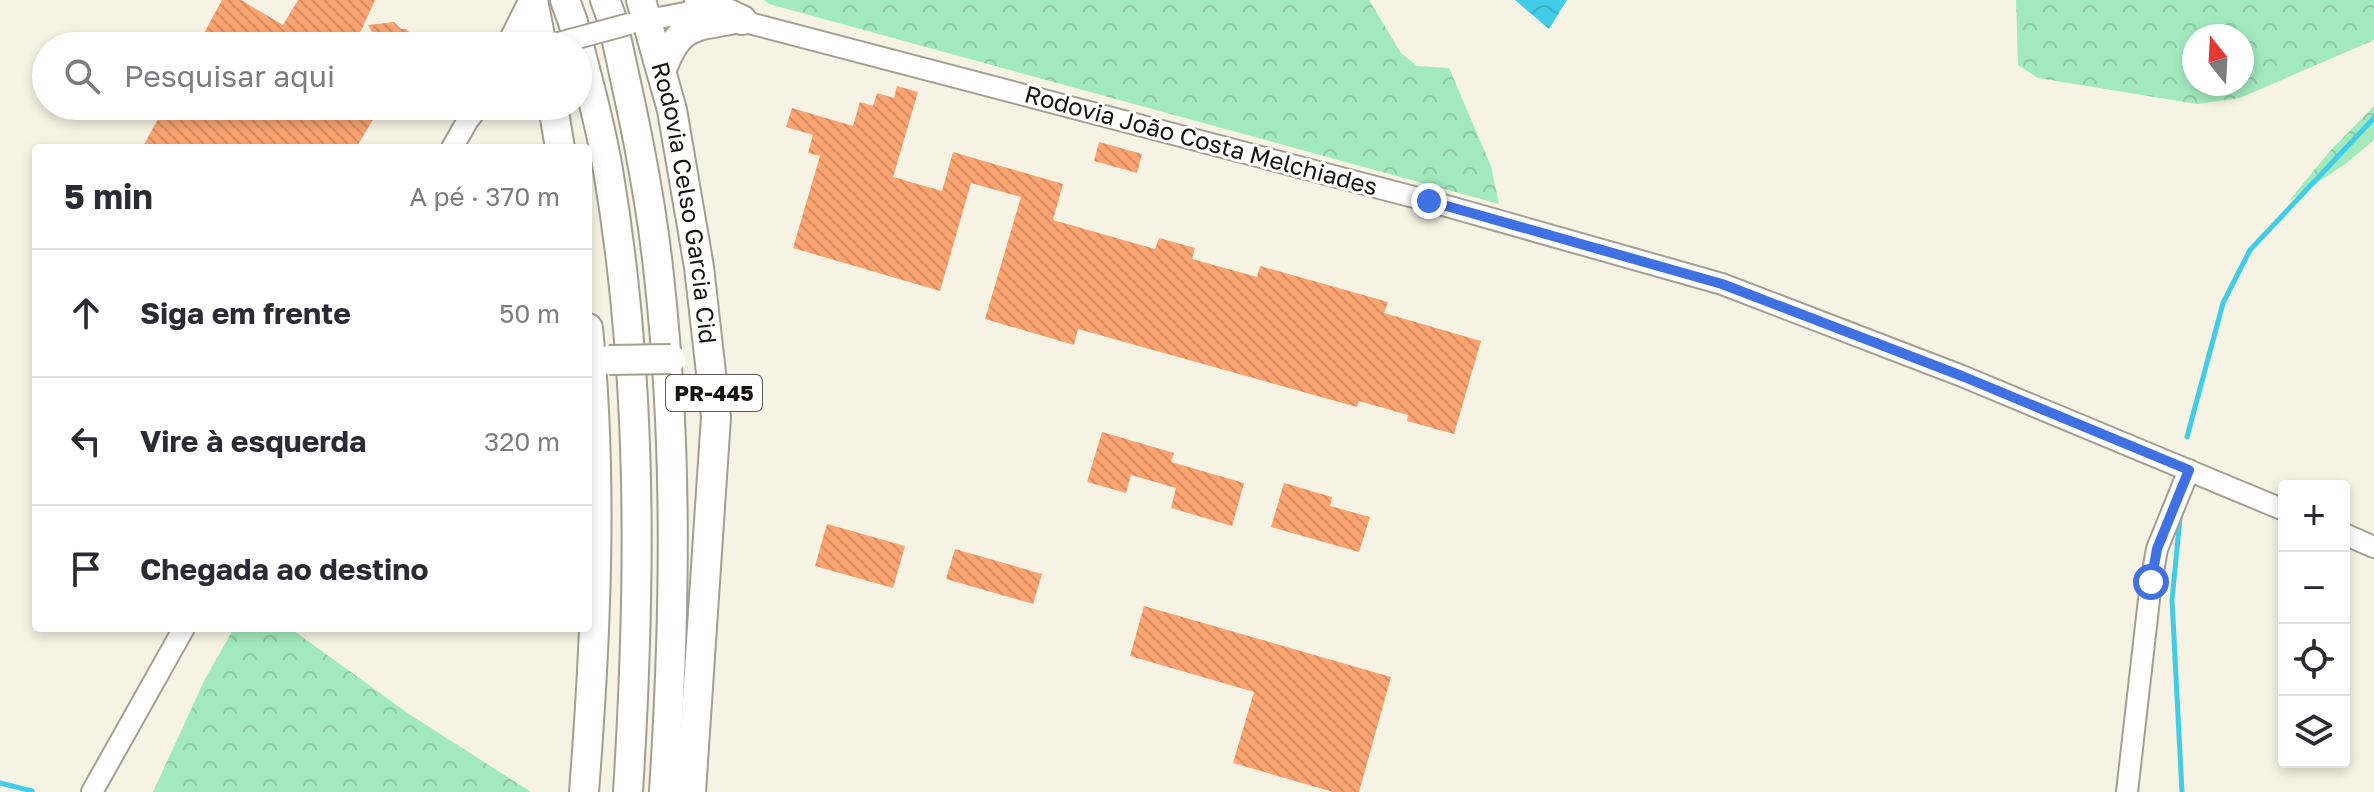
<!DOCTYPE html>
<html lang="pt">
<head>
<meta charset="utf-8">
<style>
	:root { --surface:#fff; --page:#f7f7f7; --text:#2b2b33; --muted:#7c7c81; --line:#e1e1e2 }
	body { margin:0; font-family:"Golos Text",sans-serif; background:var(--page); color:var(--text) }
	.controls { position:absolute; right:24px; bottom:24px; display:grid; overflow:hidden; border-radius:8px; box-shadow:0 4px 12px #0003 }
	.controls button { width:72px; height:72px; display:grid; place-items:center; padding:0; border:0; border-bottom:2px solid var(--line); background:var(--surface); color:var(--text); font:40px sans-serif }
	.compass { position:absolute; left:2182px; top:24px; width:72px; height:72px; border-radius:50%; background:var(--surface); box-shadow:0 4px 12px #0003; rotate:342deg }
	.stop { position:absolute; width:24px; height:24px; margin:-18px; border:6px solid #3f71e2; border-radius:50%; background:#fff }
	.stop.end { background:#3f71e2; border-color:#fff; box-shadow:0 2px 8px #0008 }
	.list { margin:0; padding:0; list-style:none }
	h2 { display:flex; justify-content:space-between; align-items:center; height:104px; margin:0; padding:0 32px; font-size:34px }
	h2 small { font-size:26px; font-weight:400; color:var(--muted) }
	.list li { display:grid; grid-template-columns:52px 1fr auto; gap:24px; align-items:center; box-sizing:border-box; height:128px; padding:0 32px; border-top:2px solid var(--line) }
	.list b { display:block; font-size:30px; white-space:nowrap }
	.list em { font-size:26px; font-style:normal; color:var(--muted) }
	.icon { flex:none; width:44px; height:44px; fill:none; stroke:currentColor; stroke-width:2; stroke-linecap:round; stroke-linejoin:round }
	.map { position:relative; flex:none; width:2374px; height:792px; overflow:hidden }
	.search { position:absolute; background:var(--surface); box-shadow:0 4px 12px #0003; left:32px; top:32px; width:560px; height:88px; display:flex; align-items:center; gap:20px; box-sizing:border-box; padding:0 28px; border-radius:44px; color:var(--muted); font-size:30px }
	.panel { position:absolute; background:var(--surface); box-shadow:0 4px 12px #0003; left:32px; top:144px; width:560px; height:488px; border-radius:8px }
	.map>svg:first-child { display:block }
	.forest { fill:url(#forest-crowns); fill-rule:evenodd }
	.water { fill:url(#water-waves) }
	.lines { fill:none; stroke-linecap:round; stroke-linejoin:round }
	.stream { stroke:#41cde7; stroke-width:5 }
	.building { fill:url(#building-back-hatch) }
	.minor-casing { stroke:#a29f91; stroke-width:24 }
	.highway-casing { stroke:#a29f91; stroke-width:32 }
	.minor { stroke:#fff; stroke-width:20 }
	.highway { stroke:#fff; stroke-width:28 }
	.minor-bridge-casing { stroke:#a29f91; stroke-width:24; stroke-linecap:butt }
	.highway-bridge-casing { stroke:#a29f91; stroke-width:32; stroke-linecap:butt }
	.minor-bridge { stroke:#fff; stroke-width:20 }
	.highway-bridge { stroke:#fff; stroke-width:28 }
	.route { stroke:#3f71e2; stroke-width:10 }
	.labels { text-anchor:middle; stroke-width:6; stroke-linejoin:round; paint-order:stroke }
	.shield { fill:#fff; stroke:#5c5b58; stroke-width:2 }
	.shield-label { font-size:22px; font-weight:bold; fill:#161510 }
	.street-label { font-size:24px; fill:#161510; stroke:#fff }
</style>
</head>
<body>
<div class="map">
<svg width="2374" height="792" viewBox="0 0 2374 792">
	<defs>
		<pattern id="forest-crowns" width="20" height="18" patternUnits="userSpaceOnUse" patternTransform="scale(2)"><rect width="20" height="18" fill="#a2eabe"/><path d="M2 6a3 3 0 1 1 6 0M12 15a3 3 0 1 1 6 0" fill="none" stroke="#8bc8a2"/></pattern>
		<pattern id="water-waves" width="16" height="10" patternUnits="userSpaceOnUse" patternTransform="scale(2)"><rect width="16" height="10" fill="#41cde7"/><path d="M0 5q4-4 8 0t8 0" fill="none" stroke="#38afc5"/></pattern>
		<pattern id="building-back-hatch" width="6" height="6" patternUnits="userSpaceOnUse" patternTransform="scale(2)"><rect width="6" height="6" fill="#faa471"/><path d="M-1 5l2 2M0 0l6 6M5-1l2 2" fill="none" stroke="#d68c61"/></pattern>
	</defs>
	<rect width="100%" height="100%" fill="#f6f3e4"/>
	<!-- forest -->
	<g class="forest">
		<path d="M 764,0 L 1369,0 L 1401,53 L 1417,66 L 1449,68 L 1491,166 L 1499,204 L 769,4 Z"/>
		<path d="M 2016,0 L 2374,0 L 2374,40 L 2240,98 L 2197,104 L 2038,78 L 2018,65 ZM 2242,36 L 2242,84 L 2194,84 L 2194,36 Z"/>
		<path d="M 2374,106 L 2374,140 L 2344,165 L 2288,202 L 2329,152 Z"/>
		<path d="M 234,628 L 290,628 L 409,714 L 531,792 L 153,792 L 205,679 Z"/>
	</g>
	<!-- water -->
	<path class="water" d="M 1515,0 L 1567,0 L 1549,29 Z"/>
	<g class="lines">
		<!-- stream -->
		<g class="stream">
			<path d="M 2187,437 L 2223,303 L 2250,250 L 2374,118"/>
			<path d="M 2180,518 L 2172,600 L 2182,792"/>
			<path d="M 0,783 L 32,791"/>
		</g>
	</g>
	<!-- building -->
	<g class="building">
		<path d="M 222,0 L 241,0 L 283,25 L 298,0 L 375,0 L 354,46 L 197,46 Z"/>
		<path d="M 394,22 L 401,29 L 406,29 L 423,46 L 380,46 L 368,25 Z"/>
		<path d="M 897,86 L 918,92 L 893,177 L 942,191 L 953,152 L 1063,184 L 1053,220 L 1155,249 L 1159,238 L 1195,248 L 1192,259 L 1257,277 L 1260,266 L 1388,302 L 1384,313 L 1481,341 L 1454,434 L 1407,421 L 1408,415 L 1359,401 L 1357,407 L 1078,329 L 1074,345 L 985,319 L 1021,197 L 971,183 L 940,291 L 793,248 L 820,156 L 808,153 L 813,135 L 786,127 L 792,108 L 853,126 L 860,102 L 873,106 L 877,93 L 894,98 Z"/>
		<path d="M 165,106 L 381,106 L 356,148 L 142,148 Z"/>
		<path d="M 1099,142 L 1142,154 L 1137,173 L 1094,161 Z"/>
		<path d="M 1102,432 L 1174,453 L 1171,462 L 1244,483 L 1232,526 L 1171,508 L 1176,488 L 1131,475 L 1126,493 L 1087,482 Z"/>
		<path d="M 1284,483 L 1332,497 L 1330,506 L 1370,517 L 1359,552 L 1271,527 Z"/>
		<path d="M 827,524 L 905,546 L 893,588 L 815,566 Z"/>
		<path d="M 955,549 L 1042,574 L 1033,604 L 946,579 Z"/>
		<path d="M 1144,606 L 1391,677 L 1359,792 L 1333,792 L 1233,763 L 1254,692 L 1130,656 Z"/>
	</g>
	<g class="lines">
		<defs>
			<g id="minor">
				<path d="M 637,22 L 685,13 L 711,13 L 1429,201 L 1722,284 L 1962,376 L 2284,510"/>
				<path d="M 452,148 L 468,120 L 479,106"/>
				<path d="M 2344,534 L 2374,547"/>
				<path d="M 92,792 L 184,628"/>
				<path d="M 2127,792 L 2151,582 L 2157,549 L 2189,470"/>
			</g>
			<g id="highway">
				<path d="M 533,0 L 542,46"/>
				<path d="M 565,0 L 573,22 C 585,71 600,120 608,170 C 643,377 641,583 628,792"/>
				<path d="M 605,0 L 612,19 C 631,104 650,189 659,276 C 678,448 675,620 664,792"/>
				<path id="s1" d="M 641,0 L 672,110 L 699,267 L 716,417 L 691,792"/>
				<path d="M 699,0 L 742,20"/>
				<path d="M 511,46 L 533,2"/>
				<path d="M 662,69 C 679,24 692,27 735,19"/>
				<path d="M 553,106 L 560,148"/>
				<path d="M 584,792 C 596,638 603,482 588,328"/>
			</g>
		</defs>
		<!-- minor casing -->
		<use href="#minor" class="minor-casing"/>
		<!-- highway casing -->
		<use href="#highway" class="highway-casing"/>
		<!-- minor -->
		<use href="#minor" class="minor"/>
		<!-- highway -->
		<use href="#highway" class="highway"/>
		<defs>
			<path id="minor-bridge" d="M 555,44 L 629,24"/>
			<path id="highway-bridge" d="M 609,360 L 671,359"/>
		</defs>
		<!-- minor-bridge casing -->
		<use href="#minor-bridge" class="minor-bridge-casing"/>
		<!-- highway-bridge casing -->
		<use href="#highway-bridge" class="highway-bridge-casing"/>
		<!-- minor-bridge -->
		<use href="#minor-bridge" class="minor-bridge"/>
		<!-- highway-bridge -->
		<use href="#highway-bridge" class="highway-bridge"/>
	</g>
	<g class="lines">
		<!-- route -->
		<path class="route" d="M 1429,201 L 1722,284 L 1962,376 L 2189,470 L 2157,549 L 2151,582"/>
	</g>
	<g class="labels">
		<!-- shield labels -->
		<rect class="shield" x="666" y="375" width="96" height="36" rx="6"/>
		<g class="shield-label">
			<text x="714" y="401">PR-445</text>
		</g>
		<!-- street labels -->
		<g class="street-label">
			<text transform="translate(1201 141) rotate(15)" y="8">Rodovia João Costa Melchiades</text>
			<text dy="8" stroke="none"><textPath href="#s1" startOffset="208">Rodovia Celso Garcia Cid</textPath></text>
		</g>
	</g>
</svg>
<div class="controls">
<button>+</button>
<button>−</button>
<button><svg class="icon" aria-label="locate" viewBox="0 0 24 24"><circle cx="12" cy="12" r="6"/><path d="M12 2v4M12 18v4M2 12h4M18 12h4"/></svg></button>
<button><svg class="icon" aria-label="layers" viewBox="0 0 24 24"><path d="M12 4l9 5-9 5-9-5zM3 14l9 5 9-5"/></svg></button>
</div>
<svg class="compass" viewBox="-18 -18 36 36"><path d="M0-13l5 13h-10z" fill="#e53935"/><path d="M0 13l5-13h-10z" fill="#7c7c81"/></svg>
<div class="stop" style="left:2151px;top:582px"></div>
<div class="stop end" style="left:1429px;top:201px"></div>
<div class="search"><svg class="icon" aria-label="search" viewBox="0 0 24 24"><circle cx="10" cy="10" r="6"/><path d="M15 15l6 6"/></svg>Pesquisar aqui</div>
<section class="panel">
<h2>5 min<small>A pé · 370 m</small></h2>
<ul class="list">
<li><svg class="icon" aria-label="ahead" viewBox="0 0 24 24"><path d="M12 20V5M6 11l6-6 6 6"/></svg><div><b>Siga em frente</b></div><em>50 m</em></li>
<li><svg class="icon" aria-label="left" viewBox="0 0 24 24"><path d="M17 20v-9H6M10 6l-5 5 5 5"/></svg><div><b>Vire à esquerda</b></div><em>320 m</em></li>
<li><svg class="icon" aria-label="arrive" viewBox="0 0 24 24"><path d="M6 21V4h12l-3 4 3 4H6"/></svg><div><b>Chegada ao destino</b></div></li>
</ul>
</section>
</div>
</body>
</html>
